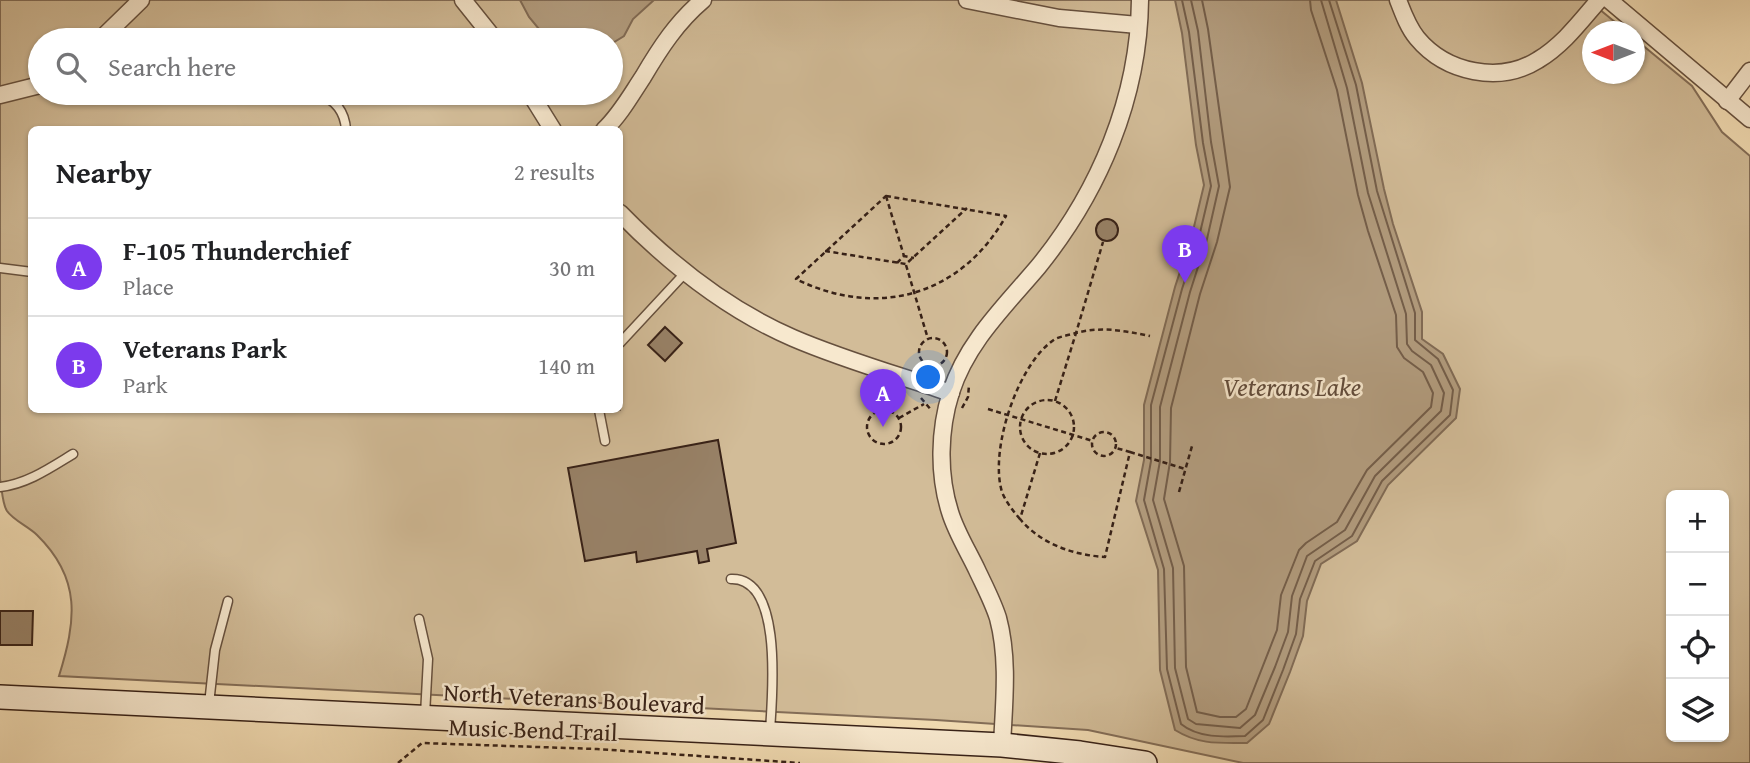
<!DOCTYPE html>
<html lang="en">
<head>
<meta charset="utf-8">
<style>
	:root { --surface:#fff; --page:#f2f2f2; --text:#202124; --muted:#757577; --line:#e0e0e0; --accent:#7c3aed }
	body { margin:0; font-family:"Gentium Book Plus",serif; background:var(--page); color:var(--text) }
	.controls { position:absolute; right:21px; bottom:21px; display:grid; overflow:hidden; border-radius:10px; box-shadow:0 2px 5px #0004 }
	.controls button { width:63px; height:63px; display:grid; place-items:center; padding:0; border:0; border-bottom:2px solid var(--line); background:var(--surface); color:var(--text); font:35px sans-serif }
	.compass { position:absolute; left:1582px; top:21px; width:63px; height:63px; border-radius:50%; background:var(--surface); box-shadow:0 2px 5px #0004; rotate:270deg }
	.you { position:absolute; left:929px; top:378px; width:24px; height:24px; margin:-18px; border:5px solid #fff; border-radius:50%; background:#1a73e8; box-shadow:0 0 0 10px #1a73e833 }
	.badge { display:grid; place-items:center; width:46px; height:46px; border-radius:50%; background:var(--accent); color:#fff; font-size:23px; font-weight:700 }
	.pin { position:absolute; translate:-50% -58px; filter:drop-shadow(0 2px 4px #0008) }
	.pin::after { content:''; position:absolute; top:37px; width:24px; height:21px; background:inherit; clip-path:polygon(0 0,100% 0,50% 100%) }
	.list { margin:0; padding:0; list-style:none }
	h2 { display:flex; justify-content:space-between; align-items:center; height:91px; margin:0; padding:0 28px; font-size:30px }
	h2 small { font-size:23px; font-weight:400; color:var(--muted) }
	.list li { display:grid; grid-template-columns:46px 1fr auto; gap:21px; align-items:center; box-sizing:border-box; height:98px; padding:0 28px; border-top:2px solid var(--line) }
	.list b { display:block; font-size:26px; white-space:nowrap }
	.list p { margin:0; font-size:23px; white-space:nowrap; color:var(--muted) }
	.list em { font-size:23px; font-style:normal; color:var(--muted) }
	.icon { flex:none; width:38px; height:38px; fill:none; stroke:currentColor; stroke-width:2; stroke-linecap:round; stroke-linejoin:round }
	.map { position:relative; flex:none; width:1750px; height:763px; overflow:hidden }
	.search { position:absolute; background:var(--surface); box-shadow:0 2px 5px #0004; left:28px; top:28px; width:595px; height:77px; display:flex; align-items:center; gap:18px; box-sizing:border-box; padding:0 24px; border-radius:38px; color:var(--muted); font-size:26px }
	.panel { position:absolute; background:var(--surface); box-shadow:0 2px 5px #0004; left:28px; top:126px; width:595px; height:287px; border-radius:10px }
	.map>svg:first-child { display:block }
	.green { fill:#d2bc98; stroke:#846e58; stroke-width:2; fill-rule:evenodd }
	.water { fill:#b29c7e; stroke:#816b55; stroke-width:2 }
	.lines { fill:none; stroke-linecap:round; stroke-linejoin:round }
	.shore { stroke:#745e4a; stroke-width:2 }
	.building { fill:#988268; stroke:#372117; stroke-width:2 }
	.lane-casing { stroke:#66503e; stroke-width:11 }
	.street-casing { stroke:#66503e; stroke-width:19 }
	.secondary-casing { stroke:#372117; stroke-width:26 }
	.path { stroke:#372117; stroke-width:2.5; stroke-dasharray:5 3.5; stroke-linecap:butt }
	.lane { stroke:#f7e8ce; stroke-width:8 }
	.street { stroke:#f7e8ce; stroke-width:16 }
	.secondary { stroke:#f7e8ce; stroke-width:23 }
	.labels { text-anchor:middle; stroke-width:5; stroke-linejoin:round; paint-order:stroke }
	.street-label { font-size:24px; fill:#372117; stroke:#f7e8ce }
	.water-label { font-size:26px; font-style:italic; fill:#624c3b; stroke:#f7e8ce }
</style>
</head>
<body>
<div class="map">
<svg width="1750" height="763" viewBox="0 0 1750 763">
	<rect width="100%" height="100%" fill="#f2dcb3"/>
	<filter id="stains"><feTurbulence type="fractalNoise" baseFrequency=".00286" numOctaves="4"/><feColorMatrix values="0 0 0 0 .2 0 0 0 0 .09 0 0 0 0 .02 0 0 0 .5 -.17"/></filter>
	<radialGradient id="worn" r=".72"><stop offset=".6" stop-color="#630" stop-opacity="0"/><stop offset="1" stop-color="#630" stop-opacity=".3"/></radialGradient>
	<!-- green -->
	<path class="green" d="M 0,0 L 1588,0 L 1626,31 L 1592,32 L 1592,74 L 1634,74 L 1635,39 L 1692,86 L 1722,132 L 1750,156 L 1750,763 L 1243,763 L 1088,730 L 936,720 L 59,676 C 76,621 82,579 37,535 C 29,527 13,520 7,511 C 2,503 2,488 0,479 ZM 40,40 L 611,40 L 611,93 L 40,93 ZM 32,130 L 620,130 L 620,410 L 32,410 ZM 1671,495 L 1724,495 L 1724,737 L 1671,737 Z"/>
	<!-- water -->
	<g class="water">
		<path d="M 520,0 L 654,0 L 633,19 L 624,36 L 611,44 L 611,40 L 548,40 L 529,17 Z"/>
		<path d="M 1175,0 L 1336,0 L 1362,83 L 1384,189 L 1393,224 L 1422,312 L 1422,339 L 1443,354 L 1460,389 L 1456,418 L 1388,485 L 1357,541 L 1321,564 L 1307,601 L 1303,636 L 1290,672 L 1269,724 L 1247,743 C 1220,743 1199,745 1175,730 L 1160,670 L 1158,570 L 1136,501 L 1144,460 L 1144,405 L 1175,287 L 1192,235 L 1204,185 L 1196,145 L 1182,33 Z"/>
	</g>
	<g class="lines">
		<!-- shore -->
		<g class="shore">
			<path d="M 1182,0 L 1189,32 L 1203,143 L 1211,186 L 1199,237 L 1182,289 L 1151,405 L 1151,461 L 1144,500 L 1164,569 L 1167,669 L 1181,724 C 1198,738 1223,737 1245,736 L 1263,720 L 1283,670 L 1296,634 L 1300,599 L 1315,561 L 1352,536 L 1382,481 L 1450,415 L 1453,390 L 1438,359 L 1415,340 L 1415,313 L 1377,191 L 1356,85 L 1329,0"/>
			<path d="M 1191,0 L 1198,31 L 1211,142 L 1219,186 L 1207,239 L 1190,292 L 1160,407 L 1160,461 L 1153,500 L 1173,568 L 1175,668 L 1188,719 L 1196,724 L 1240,728 L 1255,715 L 1275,667 L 1288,632 L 1292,596 L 1307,556 L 1345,530 L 1375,476 L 1441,411 L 1444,393 L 1431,365 L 1412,351 L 1407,344 L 1406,314 L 1368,193 L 1347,88 L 1321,0"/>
			<path d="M 1202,0 L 1208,29 L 1230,187 L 1217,242 L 1200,294 L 1171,408 L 1170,462 L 1164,499 L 1184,566 L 1186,667 L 1197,712 L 1220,717 L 1236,717 L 1246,709 L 1277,630 L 1281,595 L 1299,550 L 1306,543 L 1337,522 L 1367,470 L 1431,407 L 1433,393 L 1423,372 L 1404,358 L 1397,347 L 1396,315 L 1368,231 L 1358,195 L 1337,90 L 1311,10 L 1310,0"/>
		</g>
	</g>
	<!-- building -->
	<g class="building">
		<circle cx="1107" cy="230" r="11"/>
		<path d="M 665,327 L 682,343 L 665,361 L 648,345 Z"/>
		<path d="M 718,440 L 736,543 L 707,549 L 709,561 L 699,563 L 697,551 L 637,562 L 636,552 L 585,561 L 568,468 Z"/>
		<path d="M 0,611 L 33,611 L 32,645 L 0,645 Z"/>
	</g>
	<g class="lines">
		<defs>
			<g id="lane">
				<path d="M 110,30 L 124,40"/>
				<path d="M 317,93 C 334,99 345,111 346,130"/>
				<path d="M 0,268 L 32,272"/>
				<path d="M 620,343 L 686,272"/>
				<path d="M 599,410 L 605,441"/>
				<path d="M 0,487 C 27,484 50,468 73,454"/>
				<path d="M 731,579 C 784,577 772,698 770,731"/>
				<path d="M 419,619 L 428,659 L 425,715"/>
				<path d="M 209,704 L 215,650 L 228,601"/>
			</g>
			<g id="street">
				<path d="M 463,0 L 495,40"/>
				<path d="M 967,0 L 1059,18 L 1138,25"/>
				<path d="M 1398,0 C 1403,13 1408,27 1417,38 C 1446,73 1500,84 1538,60 C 1563,45 1580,22 1599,0"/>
				<path d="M 1609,0 L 1750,119"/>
				<path d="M 100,40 L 141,0"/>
				<path d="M 530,93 L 553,130"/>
				<path d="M 0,95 L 40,85"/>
				<path d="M 1727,101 L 1750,71"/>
				<path d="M 604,130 C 620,115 631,95 643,77 C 660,48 677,22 703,0"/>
				<path d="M 620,213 C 669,263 728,310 793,338 C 844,360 898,375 951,393"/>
				<path d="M 1002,745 C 1004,703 1009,659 998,618 C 993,602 984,585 977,570 C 968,551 956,532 950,512 C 938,474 939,430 951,392 C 967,342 1005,306 1038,267 C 1099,192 1139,98 1140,0"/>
			</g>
			<path id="secondary" d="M 0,697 L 1002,745 L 1080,753 L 1145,763"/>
		</defs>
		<!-- lane casing -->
		<use href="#lane" class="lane-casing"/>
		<!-- street casing -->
		<use href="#street" class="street-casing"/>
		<!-- secondary casing -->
		<use href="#secondary" class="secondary-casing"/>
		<!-- path -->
		<g class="path">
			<path d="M 886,196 L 1006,216 C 961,296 877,319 796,279 Z"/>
			<path d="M 886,196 L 904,256"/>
			<path d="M 825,251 L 906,264 L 967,208"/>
			<path d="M 897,263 L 904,256 L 914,258"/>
			<path d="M 906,265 L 928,339"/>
			<circle cx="933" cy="352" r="14"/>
			<path d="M 921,398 L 932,411"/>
			<circle cx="1047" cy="427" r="27"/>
			<path d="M 1055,401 L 1076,333 C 1102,326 1125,331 1150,336"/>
			<path d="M 962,408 L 968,397 L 969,385"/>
			<path d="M 988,409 L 1093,441"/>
			<circle cx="884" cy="427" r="17"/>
			<path d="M 899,418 L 924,404"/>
			<circle cx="1104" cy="444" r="12"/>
			<path d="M 1130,452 L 1185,469"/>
			<path d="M 1040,453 L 1020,519 C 1041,544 1073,555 1105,557 L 1130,452 L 1116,448"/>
			<path d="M 1179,492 L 1192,446"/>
			<path d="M 1020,519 C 1013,511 1006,502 1002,492 C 989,450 1018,363 1055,339 C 1062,336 1069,335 1076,333 L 1103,242"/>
			<path d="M 398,763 L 422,743 L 597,749 L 800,763"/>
		</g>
		<!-- lane -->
		<use href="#lane" class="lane"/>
		<!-- street -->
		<use href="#street" class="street"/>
		<!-- secondary -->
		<use href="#secondary" class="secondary"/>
	</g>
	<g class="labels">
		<!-- street labels -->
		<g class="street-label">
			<text transform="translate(574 699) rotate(3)" y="8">North Veterans Boulevard</text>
			<text transform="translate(533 730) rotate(2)" y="8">Music Bend Trail</text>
		</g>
		<!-- water labels -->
		<g class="water-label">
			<text x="1292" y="396">Veterans Lake</text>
		</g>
	</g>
	<rect width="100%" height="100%" filter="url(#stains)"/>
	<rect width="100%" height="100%" fill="url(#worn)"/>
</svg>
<div class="controls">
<button>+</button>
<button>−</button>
<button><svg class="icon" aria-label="locate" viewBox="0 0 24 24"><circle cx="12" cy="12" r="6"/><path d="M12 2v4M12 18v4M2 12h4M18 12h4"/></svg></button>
<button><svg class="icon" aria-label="layers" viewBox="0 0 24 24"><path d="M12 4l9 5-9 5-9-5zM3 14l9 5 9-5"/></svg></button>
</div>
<svg class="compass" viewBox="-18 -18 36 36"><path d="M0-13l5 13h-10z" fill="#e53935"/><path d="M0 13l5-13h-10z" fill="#757577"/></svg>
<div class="you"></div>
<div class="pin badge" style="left:883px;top:427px">A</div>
<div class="pin badge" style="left:1185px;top:283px">B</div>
<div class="search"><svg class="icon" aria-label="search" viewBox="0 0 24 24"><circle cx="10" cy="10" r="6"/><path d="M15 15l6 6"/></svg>Search here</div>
<section class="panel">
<h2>Nearby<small>2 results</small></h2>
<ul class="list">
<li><span class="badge">A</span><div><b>F-105 Thunderchief</b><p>Place</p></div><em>30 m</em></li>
<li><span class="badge">B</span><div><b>Veterans Park</b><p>Park</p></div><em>140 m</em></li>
</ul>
</section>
</div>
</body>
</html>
